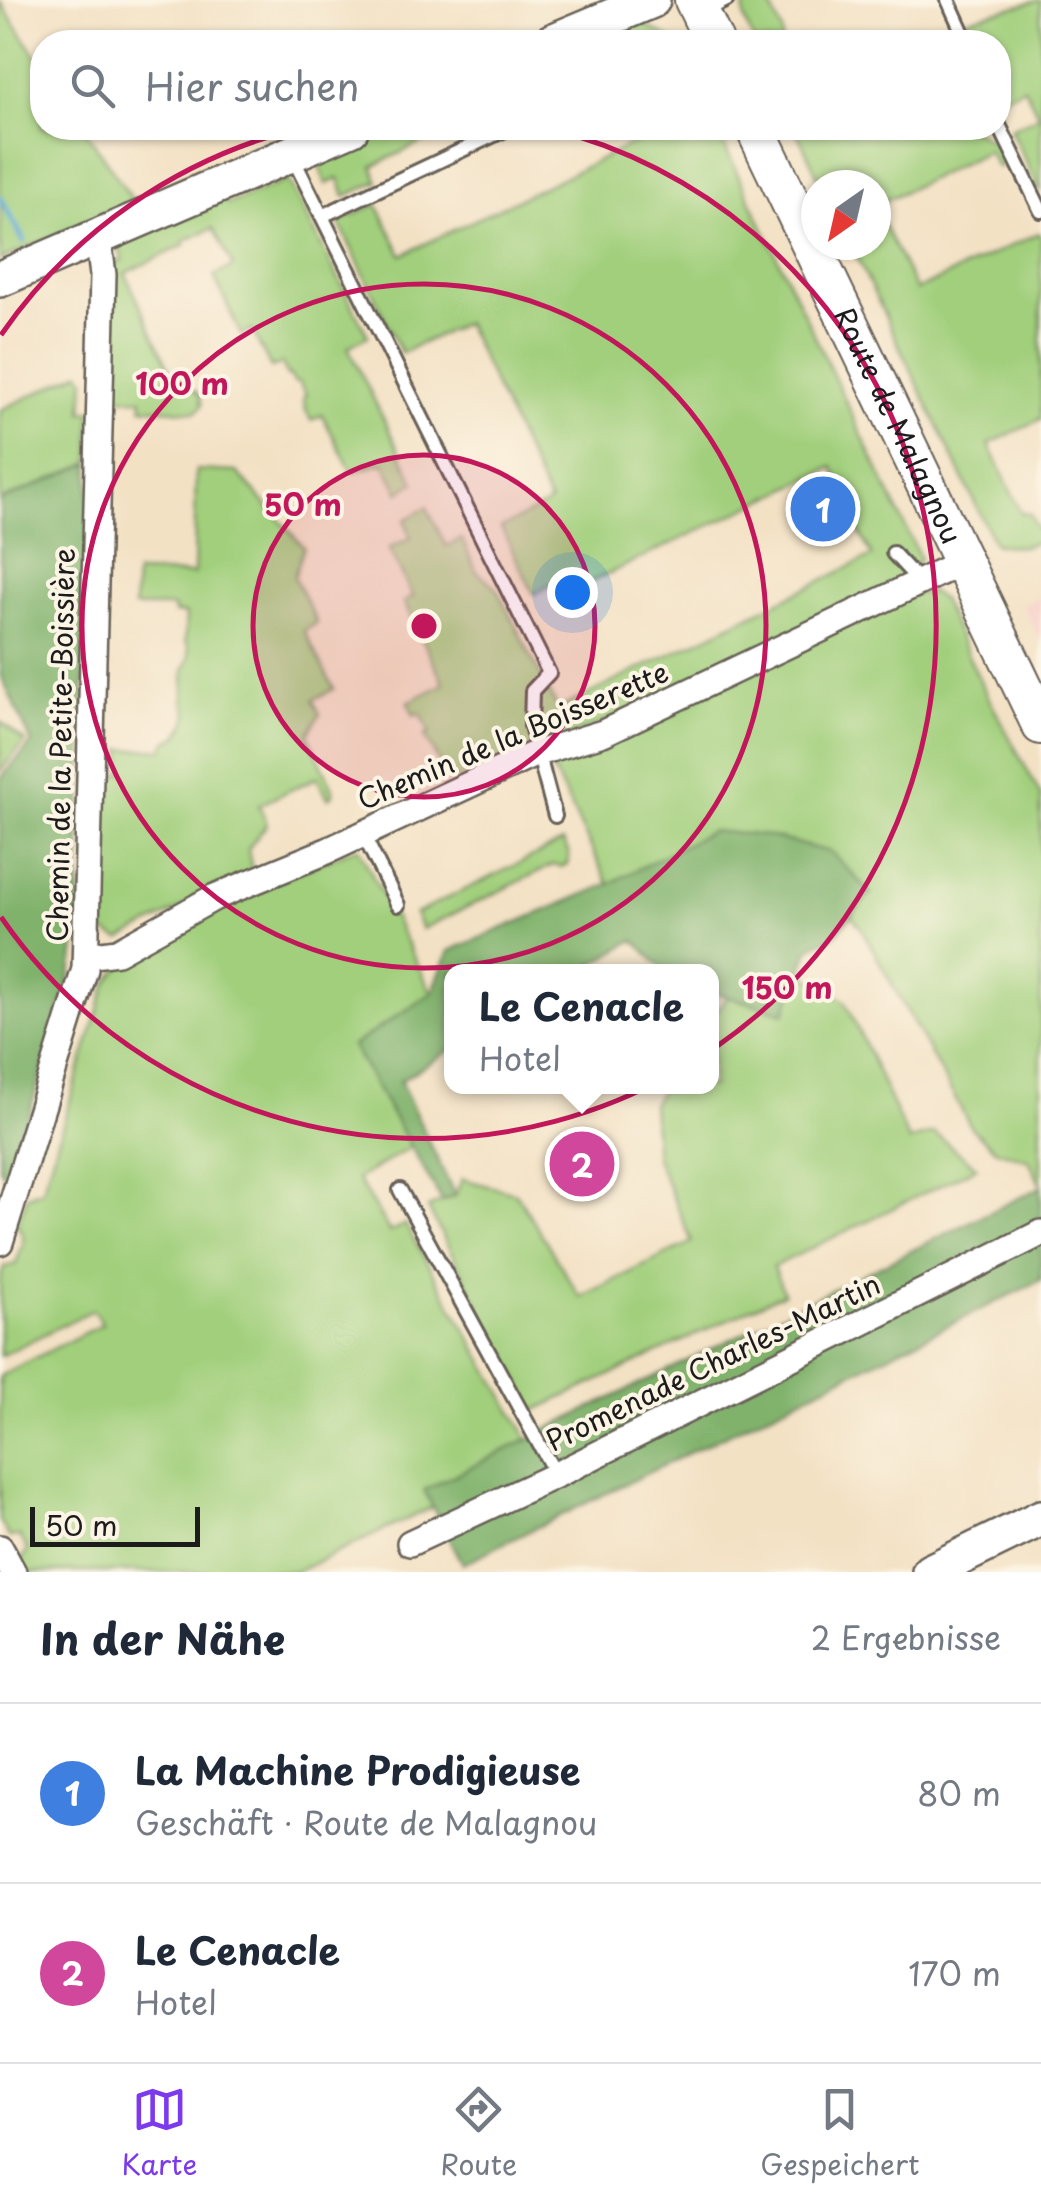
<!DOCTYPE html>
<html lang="de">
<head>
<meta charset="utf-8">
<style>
	:root { --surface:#fff; --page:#f6f6f7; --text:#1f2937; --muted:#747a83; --line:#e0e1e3; --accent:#7c3aed }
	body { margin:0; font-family:"Playpen Sans",sans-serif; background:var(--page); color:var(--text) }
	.compass { position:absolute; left:801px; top:170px; width:90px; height:90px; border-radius:50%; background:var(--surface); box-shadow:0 2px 8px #0004; rotate:214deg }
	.scale { position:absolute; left:30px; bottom:25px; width:170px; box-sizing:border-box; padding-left:10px; border:5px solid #1c1c1c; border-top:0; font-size:28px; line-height:35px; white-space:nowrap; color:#1c1c1c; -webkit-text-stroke:8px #fcf5e5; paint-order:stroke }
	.you { position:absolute; left:572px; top:592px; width:35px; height:35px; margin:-25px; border:8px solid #fff; border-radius:50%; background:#1a73e8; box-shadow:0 0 0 15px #1a73e833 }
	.badge { display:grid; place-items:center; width:65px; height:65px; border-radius:50%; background:var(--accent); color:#fff; font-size:32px; font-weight:700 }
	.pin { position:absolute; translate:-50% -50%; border:5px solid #fff; box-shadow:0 2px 10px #0006 }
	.popup { position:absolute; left:444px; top:964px; width:275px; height:130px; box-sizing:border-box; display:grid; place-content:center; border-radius:20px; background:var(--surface); filter:drop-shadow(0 2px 8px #0005); font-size:32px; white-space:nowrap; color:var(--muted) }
	.popup b { font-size:38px; color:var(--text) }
	.popup::after { content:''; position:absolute; left:50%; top:100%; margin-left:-20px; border:20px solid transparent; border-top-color:var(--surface) }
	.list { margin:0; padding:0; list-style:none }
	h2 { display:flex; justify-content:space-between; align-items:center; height:130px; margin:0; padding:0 40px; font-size:42px }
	h2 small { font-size:32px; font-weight:400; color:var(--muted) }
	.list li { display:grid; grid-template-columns:65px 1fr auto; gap:30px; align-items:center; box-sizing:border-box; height:180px; padding:0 40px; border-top:2px solid var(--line) }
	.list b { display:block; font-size:38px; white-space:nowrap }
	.list p { margin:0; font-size:32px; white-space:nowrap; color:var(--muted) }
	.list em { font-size:32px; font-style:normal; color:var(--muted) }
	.icon { flex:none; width:55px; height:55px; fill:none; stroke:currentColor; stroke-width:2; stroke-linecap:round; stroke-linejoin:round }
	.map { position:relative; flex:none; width:1041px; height:1572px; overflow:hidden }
	.search { position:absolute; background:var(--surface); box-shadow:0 2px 8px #0004; left:30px; right:30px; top:30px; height:110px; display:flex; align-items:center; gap:25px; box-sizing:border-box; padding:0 35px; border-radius:40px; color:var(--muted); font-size:38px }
	.sheet { height:490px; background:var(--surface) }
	nav { display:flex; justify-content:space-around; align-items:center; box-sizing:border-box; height:140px; border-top:2px solid var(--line); background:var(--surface); font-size:28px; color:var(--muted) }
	nav a { display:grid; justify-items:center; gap:5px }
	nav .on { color:var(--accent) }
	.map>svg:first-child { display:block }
	.built { fill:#f7d0ca }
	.green { fill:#a1cf7c; stroke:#5e764c; stroke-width:2.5 }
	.forest { fill:#80b26c; stroke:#4e6744; stroke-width:2.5 }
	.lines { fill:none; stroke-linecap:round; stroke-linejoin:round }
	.stream { stroke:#56a6d0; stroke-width:6 }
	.lane-casing { stroke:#676157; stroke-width:18 }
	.street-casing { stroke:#676157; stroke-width:30 }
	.secondary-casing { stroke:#676157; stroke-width:40 }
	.primary-casing { stroke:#676157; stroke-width:42 }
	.lane { stroke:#fff; stroke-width:12 }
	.street { stroke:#fff; stroke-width:25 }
	.secondary { stroke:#fff; stroke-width:35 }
	.primary { stroke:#fff; stroke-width:38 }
	.ring { fill:none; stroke:#c2185b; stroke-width:5 }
	.labels { text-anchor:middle; stroke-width:8; stroke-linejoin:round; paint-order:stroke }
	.street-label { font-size:28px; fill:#1c1c1c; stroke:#fcf5e5 }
	.centre { fill:#c2185b; stroke:#fcf5e5; stroke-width:5 }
	.ring-label { font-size:30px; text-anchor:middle; font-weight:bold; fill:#c2185b; stroke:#fcf5e5; stroke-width:8; stroke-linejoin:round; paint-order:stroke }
</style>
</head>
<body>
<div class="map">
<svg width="1041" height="1572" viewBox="0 0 1041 1572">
	<rect width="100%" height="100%" fill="#fcf5e5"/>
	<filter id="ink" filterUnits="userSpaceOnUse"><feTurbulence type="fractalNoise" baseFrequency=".01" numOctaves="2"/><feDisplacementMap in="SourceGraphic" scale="20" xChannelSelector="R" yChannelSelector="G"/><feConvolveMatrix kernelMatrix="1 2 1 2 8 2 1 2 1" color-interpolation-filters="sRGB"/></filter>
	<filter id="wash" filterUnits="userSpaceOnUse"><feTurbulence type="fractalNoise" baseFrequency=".0048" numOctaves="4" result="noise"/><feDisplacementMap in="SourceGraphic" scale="40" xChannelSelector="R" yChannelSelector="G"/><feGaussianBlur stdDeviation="2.25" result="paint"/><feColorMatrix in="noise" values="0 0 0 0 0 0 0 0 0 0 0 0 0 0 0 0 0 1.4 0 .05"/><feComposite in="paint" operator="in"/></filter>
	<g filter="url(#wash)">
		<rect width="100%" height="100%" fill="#f3e1c4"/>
		<!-- built -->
		<path class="built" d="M 1041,597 L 1041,642 L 1022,605 Z"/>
		<!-- green -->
		<g class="green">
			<path d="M 747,0 L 768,0 L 782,31 L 782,42 L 755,42 C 748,29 739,15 747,0 Z"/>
			<path d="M 1041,0 L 1041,193 L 1010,129 L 1039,116 L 1024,87 L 999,98 L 998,42 L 977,42 L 966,19 Z"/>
			<path d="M 0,1 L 42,65 L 42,128 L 84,128 L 133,201 L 0,260 Z"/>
			<path d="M 637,20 L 676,42 L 585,42 Z"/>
			<path d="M 388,128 L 452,128 L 373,166 L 378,182 L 345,196 L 339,179 L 326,184 L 316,158 Z"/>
			<path d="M 665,128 L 716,128 L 920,558 L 907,579 L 615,718 L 450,782 L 425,736 L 430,733 L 420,713 L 414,715 L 408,702 L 444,684 L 404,602 L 413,597 L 389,548 L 411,538 L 405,520 L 427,507 L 446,546 L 462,539 L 476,571 L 495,586 L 558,709 L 872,556 L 853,520 L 857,518 L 833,467 L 557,598 L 551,585 L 534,594 L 501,528 L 550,503 L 465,323 L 401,353 L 339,222 L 377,204 L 402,255 Z"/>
			<path d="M 795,128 L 970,128 L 995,143 L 1005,164 L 997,167 L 988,151 L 876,205 L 876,185 L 822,185 Z"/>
			<path d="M 288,180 L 368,336 L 348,347 L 415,483 L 399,492 L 384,463 L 352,472 L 322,415 L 311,420 L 305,408 L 306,407 L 303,399 L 306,395 L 299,383 L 294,382 L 290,375 L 287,376 L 282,363 L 271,368 L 252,330 L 241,335 L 214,276 L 233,266 L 213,228 L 184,241 L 185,245 L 125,273 L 170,370 L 200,395 L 202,405 L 196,412 L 142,407 L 142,399 L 110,397 L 113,264 L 123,260 L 117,244 L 224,197 L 228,204 Z"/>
			<path d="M 876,210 L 916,290 L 1039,233 L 1041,238 L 1041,419 L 989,444 L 1021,513 L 1030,514 L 1037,529 L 1041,528 L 1041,540 C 1024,548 1012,548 994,543 L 851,245 L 876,245 Z"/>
			<path d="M 81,372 L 85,379 L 83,412 L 91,411 L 90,463 L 0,501 L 0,410 Z"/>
			<path d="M 196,470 L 237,472 L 304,547 L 294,577 L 317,623 L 304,631 L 334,689 L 313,700 L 320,714 L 308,734 L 333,789 L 333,795 L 328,798 L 317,777 L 259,805 L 267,824 L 248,849 L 252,871 L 120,940 L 101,930 L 101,780 L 122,773 L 123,749 L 164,749 L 165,743 L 178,736 L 185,725 L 188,714 L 184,700 L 184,669 L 189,659 L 189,648 L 185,640 L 186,614 L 174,613 L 173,607 L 134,607 L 136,573 L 194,574 Z"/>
			<path d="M 931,592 L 941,599 L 987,695 L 1041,796 L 1041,1186 L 1029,1160 L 996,1150 L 972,1129 L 860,926 L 812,868 L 711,832 L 609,884 L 548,760 L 917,593 Z"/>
			<path d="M 0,721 L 25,742 L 0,771 Z"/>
			<path d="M 563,842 L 569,853 L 568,863 L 562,867 L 553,865 L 422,929 L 415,914 Z"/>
			<path d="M 358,847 L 432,993 L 353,1046 L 411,1147 L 357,1179 L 390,1232 L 405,1224 L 528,1439 L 425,1490 L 433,1507 L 296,1572 L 25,1572 L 20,1563 L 28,1550 L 20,1536 L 9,1537 L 0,1521 L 0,1376 L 102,1324 L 93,1310 L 0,1356 L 0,1279 L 4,1267 L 16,1264 L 21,1249 L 23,1248 L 23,1235 L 17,1225 L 27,1196 L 42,1190 L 107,983 L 121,966 L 134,956 L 231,899 Z"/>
			<path d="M 801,972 L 845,1001 L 909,1141 L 934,1133 L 977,1167 L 773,1267 L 784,1293 L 534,1411 L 428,1208 L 455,1196 L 462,1179 L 516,1193 L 580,1297 L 692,1242 L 656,1158 L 652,1104 L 663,1087 L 712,1086 L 712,1016 L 728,997 L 785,1013 Z"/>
		</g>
		<!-- forest -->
		<g class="forest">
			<path d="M 90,463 L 78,928 L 71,975 L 8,1185 L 0,1167 L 0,779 L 32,743 L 0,674 L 0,501 Z"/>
			<path d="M 711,831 L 768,836 L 831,852 L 871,893 L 834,936 L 810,948 L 785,1013 L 712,992 L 712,972 L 665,971 L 634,940 L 582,971 L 452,972 L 452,1049 L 400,1081 L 455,1196 L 442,1201 L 352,1046 L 432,993 L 449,951 L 609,884 Z"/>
			<path d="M 1041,1187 L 1041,1280 L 462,1564 L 424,1490 Z"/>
		</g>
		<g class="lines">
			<!-- stream -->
			<path class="stream" d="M 0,198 L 24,241"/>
		</g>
	</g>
	<g filter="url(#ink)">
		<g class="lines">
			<defs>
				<g id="lane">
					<path d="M 948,0 L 967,42"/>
					<path d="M 703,12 L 727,0"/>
					<path d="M 998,123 L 1041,211"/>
					<path d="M 293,158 L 549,673 L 532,691 L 531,726 L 555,816"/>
					<path d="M 322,216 L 509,128"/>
					<path d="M 893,553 L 921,583"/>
					<path d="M 363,834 L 398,905"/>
					<path d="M 400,1190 L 556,1475"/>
				</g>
				<g id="street">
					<path d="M 86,956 L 117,952 L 215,897 L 327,851 L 537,753 L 603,733 L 962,562"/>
					<path d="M 0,1242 L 85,969 L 103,275 L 98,237"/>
					<path d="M 410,1543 L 556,1475 L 1041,1233"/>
					<path d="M 0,1548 L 13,1572"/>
				</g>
				<g id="secondary">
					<path d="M 552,42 L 652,0"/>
					<path d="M 0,279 L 351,128"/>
					<path d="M 930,1572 L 1041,1518"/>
				</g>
				<g id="primary">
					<path d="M 694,0 L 714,42"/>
					<path id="s1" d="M 755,128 L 1041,725"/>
				</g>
			</defs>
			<!-- lane casing -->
			<use href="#lane" class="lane-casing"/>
			<!-- street casing -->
			<use href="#street" class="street-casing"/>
			<!-- secondary casing -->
			<use href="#secondary" class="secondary-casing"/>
			<!-- primary casing -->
			<use href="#primary" class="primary-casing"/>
			<!-- lane -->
			<use href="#lane" class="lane"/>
			<!-- street -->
			<use href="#street" class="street"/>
			<!-- secondary -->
			<use href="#secondary" class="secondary"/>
			<!-- primary -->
			<use href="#primary" class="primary"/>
		</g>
	</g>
	<!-- distance rings -->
	<circle cx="424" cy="626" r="171" fill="#c2185b" fill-opacity=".12"/>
	<g class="ring">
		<circle cx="424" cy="626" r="171"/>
		<circle cx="424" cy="626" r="342"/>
		<path d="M1 335A513 513 0 0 1 300 128M548 128A513 513 0 1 1 1 917"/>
	</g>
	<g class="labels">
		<!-- street labels -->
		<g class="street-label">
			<text dy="10" stroke="none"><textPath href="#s1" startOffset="330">Route de Malagnou</textPath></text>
			<text transform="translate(513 736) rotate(-23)" y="10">Chemin de la Boisserette</text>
			<text transform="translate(61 745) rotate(-89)" y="10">Chemin de la Petite-Boissière</text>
			<text transform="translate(713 1363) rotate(-26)" y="10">Promenade Charles-Martin</text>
		</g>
	</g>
	<circle cx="424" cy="626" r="15" class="centre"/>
	<g class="ring-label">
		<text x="182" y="395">100 m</text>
		<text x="303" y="516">50 m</text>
		<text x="787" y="999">150 m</text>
	</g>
</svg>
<svg class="compass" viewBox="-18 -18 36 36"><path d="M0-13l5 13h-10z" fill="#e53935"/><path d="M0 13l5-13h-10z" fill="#747a83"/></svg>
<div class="scale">50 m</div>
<div class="you"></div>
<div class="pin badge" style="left:823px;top:509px;background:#3f7fe0">1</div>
<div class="pin badge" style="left:582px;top:1164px;background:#d1479c">2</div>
<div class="popup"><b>Le Cenacle</b>Hotel</div>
<div class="search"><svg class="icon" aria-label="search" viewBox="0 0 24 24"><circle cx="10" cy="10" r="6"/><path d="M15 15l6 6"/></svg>Hier suchen</div>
</div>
<section class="sheet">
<h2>In der Nähe<small>2 Ergebnisse</small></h2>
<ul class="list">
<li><span class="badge" style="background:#3f7fe0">1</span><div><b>La Machine Prodigieuse</b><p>Geschäft · Route de Malagnou</p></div><em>80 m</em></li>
<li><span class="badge" style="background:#d1479c">2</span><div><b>Le Cenacle</b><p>Hotel</p></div><em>170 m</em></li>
</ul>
</section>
<nav>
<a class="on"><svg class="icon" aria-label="map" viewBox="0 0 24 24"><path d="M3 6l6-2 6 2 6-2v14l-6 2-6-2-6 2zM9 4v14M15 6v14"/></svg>Karte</a>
<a><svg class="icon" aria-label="directions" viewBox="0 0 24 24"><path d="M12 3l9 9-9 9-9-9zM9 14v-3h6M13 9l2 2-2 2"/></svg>Route</a>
<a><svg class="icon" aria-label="saved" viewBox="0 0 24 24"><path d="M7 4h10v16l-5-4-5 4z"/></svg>Gespeichert</a>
</nav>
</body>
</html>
